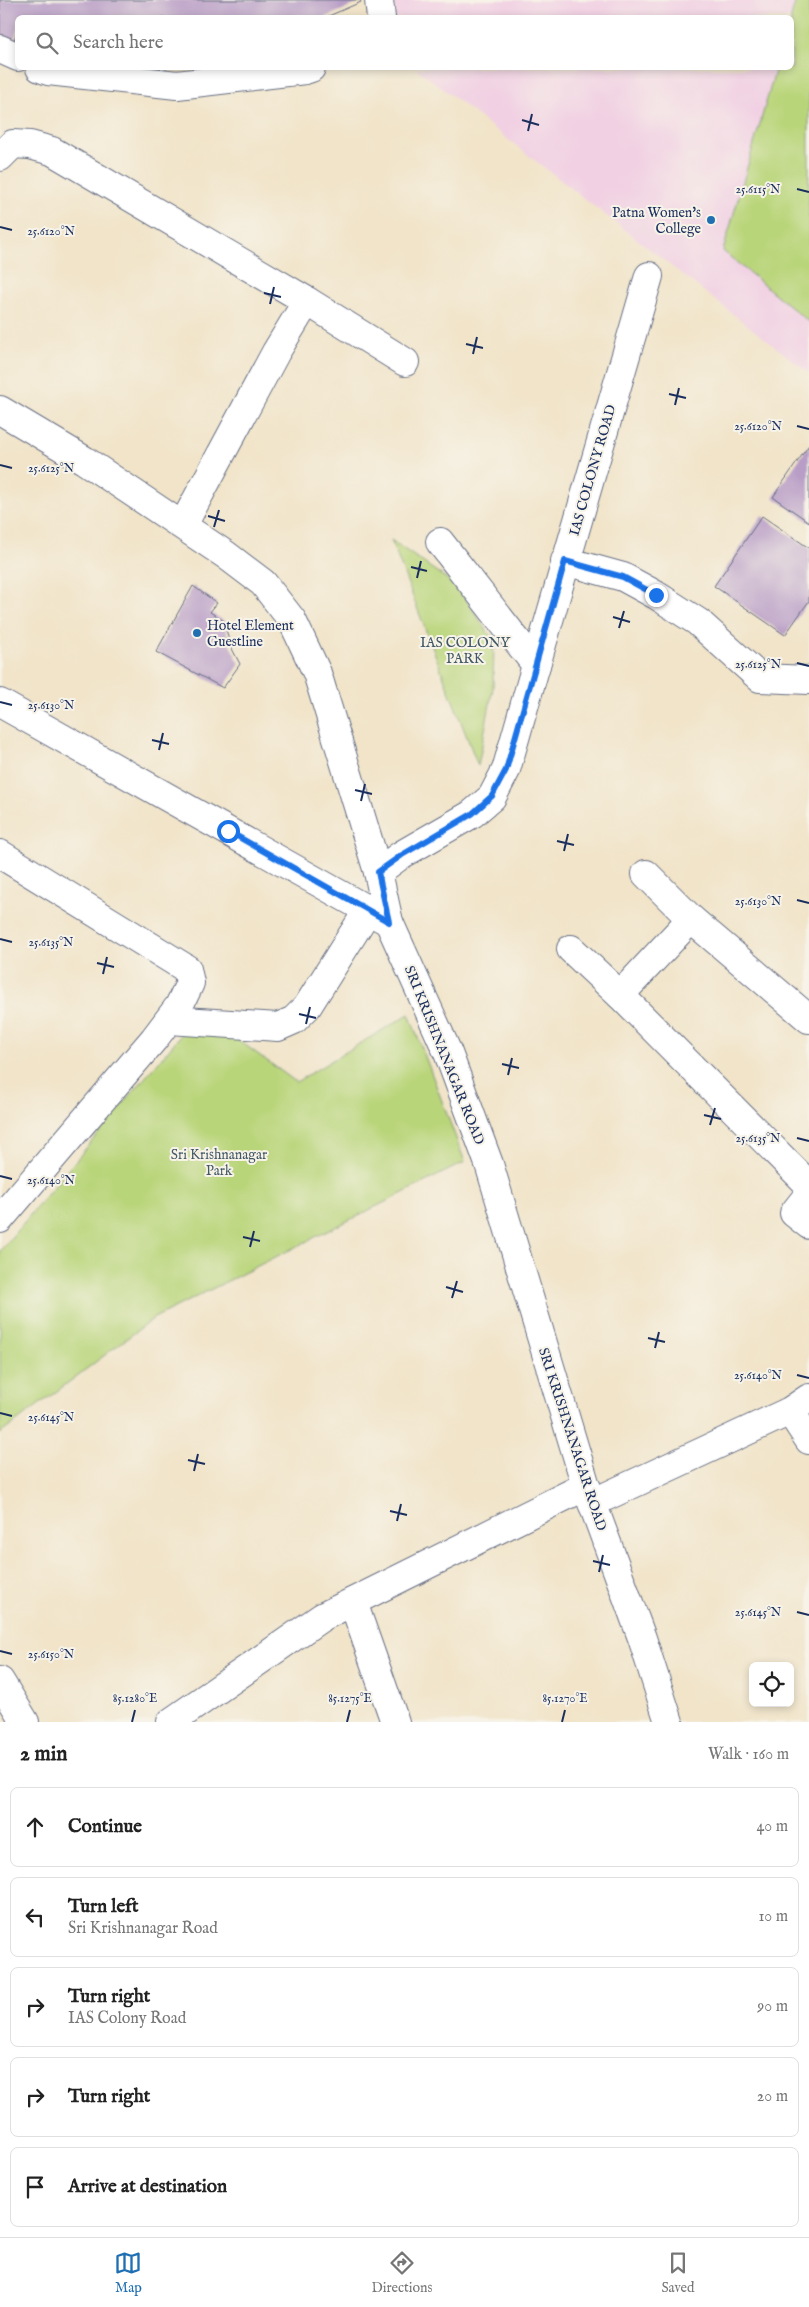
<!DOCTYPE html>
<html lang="en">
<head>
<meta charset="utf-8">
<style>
	:root { --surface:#fff; --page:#f2f2f2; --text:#222; --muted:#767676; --line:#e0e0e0; --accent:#1f6fb2 }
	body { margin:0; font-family:"IM FELL English",serif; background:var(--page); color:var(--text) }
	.controls { position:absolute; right:15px; bottom:15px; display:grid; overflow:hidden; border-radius:8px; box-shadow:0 2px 8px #0003 }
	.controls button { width:45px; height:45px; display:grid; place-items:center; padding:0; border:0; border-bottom:1px solid var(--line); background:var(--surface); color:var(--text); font:25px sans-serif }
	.stop { position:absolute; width:15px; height:15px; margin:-11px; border:4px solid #1a73e8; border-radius:50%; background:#fff }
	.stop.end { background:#1a73e8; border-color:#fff; box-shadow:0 1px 5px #0008 }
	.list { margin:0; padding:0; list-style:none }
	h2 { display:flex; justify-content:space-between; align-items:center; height:65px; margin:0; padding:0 20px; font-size:21px }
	h2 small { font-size:16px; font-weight:400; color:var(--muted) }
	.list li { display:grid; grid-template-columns:32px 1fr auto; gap:15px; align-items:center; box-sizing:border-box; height:80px; margin:0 10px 10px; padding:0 10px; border:1px solid var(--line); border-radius:8px }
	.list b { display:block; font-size:19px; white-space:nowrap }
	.list p { margin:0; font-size:16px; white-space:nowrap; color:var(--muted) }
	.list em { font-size:16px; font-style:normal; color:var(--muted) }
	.icon { flex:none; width:28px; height:28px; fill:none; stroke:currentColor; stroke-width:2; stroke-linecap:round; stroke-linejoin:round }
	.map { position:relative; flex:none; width:809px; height:1722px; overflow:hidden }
	.search { position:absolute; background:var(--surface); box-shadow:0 2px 8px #0003; left:15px; right:15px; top:15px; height:55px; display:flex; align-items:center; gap:12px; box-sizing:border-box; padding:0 18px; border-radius:8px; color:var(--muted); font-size:19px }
	.sheet { height:515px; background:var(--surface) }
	nav { display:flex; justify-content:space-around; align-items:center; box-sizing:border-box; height:70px; border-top:1px solid var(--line); background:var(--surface); font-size:14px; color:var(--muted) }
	nav a { display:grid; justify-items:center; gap:2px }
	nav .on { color:var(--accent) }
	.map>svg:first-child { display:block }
	.built { fill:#f1d0e3 }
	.green { fill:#b9d57a; stroke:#6a826c }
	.building { fill:#b89dc6 }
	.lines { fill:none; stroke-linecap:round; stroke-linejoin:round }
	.minor-casing { stroke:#666e83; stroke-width:30 }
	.minor { stroke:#fff; stroke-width:28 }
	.route { stroke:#1a73e8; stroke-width:6 }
	.ticks { fill:none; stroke:#1b2f5e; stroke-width:2 }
	.poi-dot { fill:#1f6fb2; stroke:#f7f3e8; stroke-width:2 }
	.labels { text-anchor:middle; stroke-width:4; stroke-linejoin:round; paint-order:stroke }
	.poi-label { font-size:14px; fill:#1b2f5e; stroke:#f7f3e8; text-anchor:end }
	.street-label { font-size:14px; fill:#1b2f5e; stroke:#f7f3e8 }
	.park-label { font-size:14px; fill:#425865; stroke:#f7f3e8 }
	.ticks-label { font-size:12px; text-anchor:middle; fill:#1b2f5e; stroke:#f7f3e8; stroke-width:4; stroke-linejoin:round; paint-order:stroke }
</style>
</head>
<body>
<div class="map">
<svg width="809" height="1722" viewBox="0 0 809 1722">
	<rect width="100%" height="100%" fill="#f7f3e8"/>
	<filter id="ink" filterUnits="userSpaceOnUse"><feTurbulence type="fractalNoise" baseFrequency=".02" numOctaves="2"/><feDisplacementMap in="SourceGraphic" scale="10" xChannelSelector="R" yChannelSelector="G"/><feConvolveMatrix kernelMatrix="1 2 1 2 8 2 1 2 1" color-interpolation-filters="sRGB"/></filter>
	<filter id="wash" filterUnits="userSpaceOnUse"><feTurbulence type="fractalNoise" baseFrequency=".0096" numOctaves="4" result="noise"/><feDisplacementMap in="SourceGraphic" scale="20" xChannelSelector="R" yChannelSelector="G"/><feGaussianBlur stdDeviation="1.12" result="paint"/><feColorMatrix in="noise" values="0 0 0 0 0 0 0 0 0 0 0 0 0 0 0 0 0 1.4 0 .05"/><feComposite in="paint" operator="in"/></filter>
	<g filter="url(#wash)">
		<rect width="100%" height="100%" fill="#f1e4c9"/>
		<!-- built -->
		<path class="built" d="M 376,0 L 809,0 L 809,373 L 416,68 L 792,68 L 792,18 L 385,18 Z"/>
		<!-- green -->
		<g class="green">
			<path d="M 796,0 L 809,0 L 809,322 L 723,251 L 776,68 L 792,68 L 791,17 Z"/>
			<path d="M 391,540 L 457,586 L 494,641 L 493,688 L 478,766 Z"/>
			<path d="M 200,1012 L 296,1082 L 409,1014 L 465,1162 L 154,1318 L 0,1434 L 0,1251 Z"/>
		</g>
		<g id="blocks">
			<!-- building -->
			<g class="building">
				<path d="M 0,0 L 360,0 L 361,2 L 324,18 L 18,18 L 18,28 L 12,46 L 0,40 Z"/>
				<path d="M 809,445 L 809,522 L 773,497 Z"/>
				<path d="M 762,516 L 809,548 L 809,601 L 785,635 L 714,586 Z"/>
				<path d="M 193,586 L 217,603 L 210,612 L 224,621 L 230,645 L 240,664 L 223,688 L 156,652 Z"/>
			</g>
		</g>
	</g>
	<g filter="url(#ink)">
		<use href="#blocks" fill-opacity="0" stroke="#666e83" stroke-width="1"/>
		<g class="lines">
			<defs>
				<g id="minor">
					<path d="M 379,0 L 381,18"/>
					<path d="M 0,49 L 18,57"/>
					<path d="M 40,68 L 48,71 L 177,85 L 305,70 L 311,68"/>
					<path d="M 0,157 L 13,144 L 30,145 L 52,151 L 307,301 L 405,362"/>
					<path d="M 0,410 L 84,460 L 226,555 L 263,583 L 292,620 L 317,673 L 378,872 L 389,922 L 448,1053 L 489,1164 L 586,1486 L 642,1638 L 669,1722"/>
					<path d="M 183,525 L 276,352 L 307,301"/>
					<path d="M 565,561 L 623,577 L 656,595 L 698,622 L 760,678 L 809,680"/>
					<path d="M 536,665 L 649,276"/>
					<path d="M 0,703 L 389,922"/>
					<path d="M 0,854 L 187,969 L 190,983 L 179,1006 L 154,1039 L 0,1219"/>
					<path d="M 378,872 L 401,855 L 472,814 L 492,797 L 506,770 L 536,665 L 440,542"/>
					<path d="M 646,874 L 691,919 L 809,1019"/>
					<path d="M 691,919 L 620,995 L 809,1185"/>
					<path d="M 571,949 L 620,995"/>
					<path d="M 169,1020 L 278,1027 L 294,1020 L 307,1007 L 368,910"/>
					<path d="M 809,1194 L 794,1213 L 809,1225"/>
					<path d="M 790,1411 L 809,1440"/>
					<path d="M 592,1503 L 790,1411 L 809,1398"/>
					<path d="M 353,1602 L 395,1722"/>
					<path d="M 0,1681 L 25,1722"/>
					<path d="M 171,1722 L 322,1617 L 586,1486"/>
				</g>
			</defs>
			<!-- minor casing -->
			<use href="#minor" class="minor-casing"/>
			<!-- minor -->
			<use href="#minor" class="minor"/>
		</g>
	</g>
	<g class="lines" filter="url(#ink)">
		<!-- route -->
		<path class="route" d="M 228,831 L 389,922 L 378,872 L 402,855 L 472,814 L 492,796 L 506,770 L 565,561 L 623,577 L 656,595"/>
	</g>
	<!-- ticks -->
	<path class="ticks" d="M 522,120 L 539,125M 528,131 L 532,114M 797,189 L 809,192M 0,227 L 12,230M 264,293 L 281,297M 270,304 L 274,287M 466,344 L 483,348M 473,354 L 477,337M 669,394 L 686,398M 675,405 L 679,388M 797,426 L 809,429M 0,465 L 12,468M 208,516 L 225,521M 214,527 L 219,510M 411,567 L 427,571M 417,578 L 421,561M 613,617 L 630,622M 619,628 L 624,611M 797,663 L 809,666M 0,702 L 12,705M 152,740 L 169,744M 159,750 L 163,733M 355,790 L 372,794M 361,801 L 365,784M 557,841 L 574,845M 564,851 L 568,834M 797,900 L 809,903M 0,939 L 12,942M 97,963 L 114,967M 103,974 L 107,957M 299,1014 L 316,1018M 306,1024 L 310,1007M 502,1064 L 519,1068M 508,1075 L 512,1058M 704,1115 L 721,1119M 710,1125 L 715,1108M 797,1138 L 809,1141M 0,1176 L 12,1179M 243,1237 L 260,1241M 250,1247 L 254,1231M 446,1287 L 463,1292M 452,1298 L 457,1281M 648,1338 L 665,1342M 655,1348 L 659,1332M 797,1375 L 809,1378M 0,1413 L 12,1416M 188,1460 L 205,1464M 194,1471 L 198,1454M 390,1511 L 407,1515M 397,1521 L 401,1504M 593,1561 L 610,1565M 599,1572 L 603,1555M 797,1612 L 809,1615M 0,1651 L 12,1654M 132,1722 L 135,1710M 347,1722 L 350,1710M 562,1722 L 565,1710"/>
	<!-- markers -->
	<g class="poi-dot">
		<circle cx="711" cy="220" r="5"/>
		<circle cx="197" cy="633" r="5"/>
	</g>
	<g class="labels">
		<!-- poi labels -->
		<g class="poi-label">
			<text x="701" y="217">Patna Women's<tspan x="701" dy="16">College</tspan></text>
			<text x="207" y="630" text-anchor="start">Hotel Element<tspan x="207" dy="16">Guestline</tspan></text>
		</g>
		<!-- street labels -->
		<g class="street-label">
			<text transform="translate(592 470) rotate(-74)" y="5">IAS COLONY ROAD</text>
			<text transform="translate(445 1055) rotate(68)" y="5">SRI KRISHNANAGAR ROAD</text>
			<text transform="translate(573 1439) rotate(72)" y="5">SRI KRISHNANAGAR ROAD</text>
		</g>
		<!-- park labels -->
		<g class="park-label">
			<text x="465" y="647">IAS COLONY<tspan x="465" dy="16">PARK</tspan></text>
			<text x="219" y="1159">Sri Krishnanagar<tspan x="219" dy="16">Park</tspan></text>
		</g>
	</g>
	<g class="ticks-label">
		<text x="758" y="193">25.6115°N</text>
		<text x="51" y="235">25.6120°N</text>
		<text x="758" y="430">25.6120°N</text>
		<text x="51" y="472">25.6125°N</text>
		<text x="758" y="668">25.6125°N</text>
		<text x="51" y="709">25.6130°N</text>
		<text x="758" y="905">25.6130°N</text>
		<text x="51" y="946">25.6135°N</text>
		<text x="758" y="1142">25.6135°N</text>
		<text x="51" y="1184">25.6140°N</text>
		<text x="758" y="1379">25.6140°N</text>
		<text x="51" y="1421">25.6145°N</text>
		<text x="758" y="1616">25.6145°N</text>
		<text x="51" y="1658">25.6150°N</text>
		<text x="135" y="1702">85.1280°E</text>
		<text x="350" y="1702">85.1275°E</text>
		<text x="565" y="1702">85.1270°E</text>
	</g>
</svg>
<div class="controls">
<button><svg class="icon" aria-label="locate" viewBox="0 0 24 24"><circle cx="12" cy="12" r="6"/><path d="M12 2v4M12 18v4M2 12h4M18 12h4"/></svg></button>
</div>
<div class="stop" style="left:228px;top:831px"></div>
<div class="stop end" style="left:656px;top:595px"></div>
<div class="search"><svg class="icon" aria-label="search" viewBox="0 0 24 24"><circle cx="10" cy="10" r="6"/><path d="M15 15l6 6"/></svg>Search here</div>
</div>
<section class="sheet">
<h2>2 min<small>Walk · 160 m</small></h2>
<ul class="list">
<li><svg class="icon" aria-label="ahead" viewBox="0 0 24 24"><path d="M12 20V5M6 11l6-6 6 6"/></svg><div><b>Continue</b></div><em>40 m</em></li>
<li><svg class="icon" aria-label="left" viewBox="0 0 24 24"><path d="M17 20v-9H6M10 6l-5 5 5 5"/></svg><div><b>Turn left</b><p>Sri Krishnanagar Road</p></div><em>10 m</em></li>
<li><svg class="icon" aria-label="right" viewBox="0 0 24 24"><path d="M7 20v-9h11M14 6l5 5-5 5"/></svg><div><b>Turn right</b><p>IAS Colony Road</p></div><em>90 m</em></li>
<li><svg class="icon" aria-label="right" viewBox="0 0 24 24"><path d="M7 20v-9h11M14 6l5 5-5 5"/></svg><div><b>Turn right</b></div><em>20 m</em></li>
<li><svg class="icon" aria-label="arrive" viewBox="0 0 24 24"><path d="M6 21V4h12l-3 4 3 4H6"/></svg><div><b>Arrive at destination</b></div></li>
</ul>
</section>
<nav>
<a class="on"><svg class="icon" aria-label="map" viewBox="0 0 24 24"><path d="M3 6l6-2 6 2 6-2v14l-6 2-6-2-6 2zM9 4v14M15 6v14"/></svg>Map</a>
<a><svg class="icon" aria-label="directions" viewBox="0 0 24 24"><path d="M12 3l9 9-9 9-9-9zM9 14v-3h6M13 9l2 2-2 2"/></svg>Directions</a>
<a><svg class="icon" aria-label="saved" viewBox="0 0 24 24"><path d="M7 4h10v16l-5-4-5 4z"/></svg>Saved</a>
</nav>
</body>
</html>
